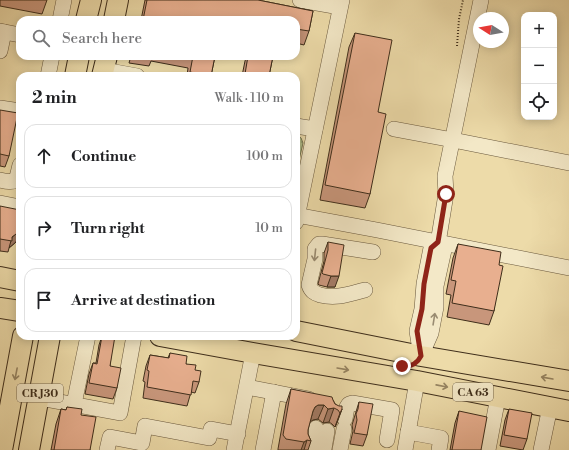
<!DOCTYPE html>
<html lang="en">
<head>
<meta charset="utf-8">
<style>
	:root { --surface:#fff; --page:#f2f2f2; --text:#202124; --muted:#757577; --line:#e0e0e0 }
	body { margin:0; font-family:"Libre Bodoni",serif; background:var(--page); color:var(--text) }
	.controls { position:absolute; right:12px; top:12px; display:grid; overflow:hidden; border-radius:8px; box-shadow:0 2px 10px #0003 }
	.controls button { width:36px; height:36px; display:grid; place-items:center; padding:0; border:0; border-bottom:1px solid var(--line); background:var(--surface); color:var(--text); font:20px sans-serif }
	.compass { position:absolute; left:473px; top:12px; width:36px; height:36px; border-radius:50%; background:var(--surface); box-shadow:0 2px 10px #0003; rotate:281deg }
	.stop { position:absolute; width:12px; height:12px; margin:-9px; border:3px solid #8f2418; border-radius:50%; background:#fff }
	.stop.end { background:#8f2418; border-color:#fff; box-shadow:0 1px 4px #0008 }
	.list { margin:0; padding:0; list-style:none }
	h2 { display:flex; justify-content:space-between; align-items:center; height:52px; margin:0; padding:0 16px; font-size:17px }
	h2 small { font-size:13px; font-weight:400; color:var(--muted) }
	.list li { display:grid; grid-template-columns:26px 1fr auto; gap:12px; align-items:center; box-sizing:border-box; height:64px; margin:0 8px 8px; padding:0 8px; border:1px solid var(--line); border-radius:12px }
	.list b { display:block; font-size:15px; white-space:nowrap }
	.list em { font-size:13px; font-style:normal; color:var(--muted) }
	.icon { flex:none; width:22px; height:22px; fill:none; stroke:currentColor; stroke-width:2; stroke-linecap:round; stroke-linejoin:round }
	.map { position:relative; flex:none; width:569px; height:450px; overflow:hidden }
	.search { position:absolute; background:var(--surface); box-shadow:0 2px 10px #0003; left:16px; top:16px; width:284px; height:44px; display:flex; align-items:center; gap:10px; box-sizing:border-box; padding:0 14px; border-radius:12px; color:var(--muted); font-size:15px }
	.panel { position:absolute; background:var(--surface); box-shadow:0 2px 10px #0003; left:16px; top:72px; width:284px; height:268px; border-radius:12px }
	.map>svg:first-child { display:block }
	.grass { fill:url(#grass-dots); stroke:#7a7853 }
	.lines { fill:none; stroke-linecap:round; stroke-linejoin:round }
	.minor-casing { stroke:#6a593e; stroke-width:16 }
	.major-casing { stroke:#3f2e1b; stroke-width:22 }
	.path { stroke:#3f2e1b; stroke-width:2; stroke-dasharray:1 2; stroke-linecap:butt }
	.minor { stroke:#f3e8c7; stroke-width:15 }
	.major { stroke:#eddba9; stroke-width:20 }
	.wall { fill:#c8967b; stroke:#3f2e1b }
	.shaded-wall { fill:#a27a64; stroke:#3f2e1b }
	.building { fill:#e8af8f; stroke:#3f2e1b }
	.oneway { stroke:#998b71 }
	.oneway2 { stroke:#968462 }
	.route { stroke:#8f2418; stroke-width:5 }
	.labels { text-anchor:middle; stroke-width:3.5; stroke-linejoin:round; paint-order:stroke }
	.shield { fill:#f3e8c7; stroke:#75664f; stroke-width:1 }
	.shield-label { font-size:11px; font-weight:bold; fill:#3f2e1b }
</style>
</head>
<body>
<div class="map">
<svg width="569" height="450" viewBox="0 0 569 450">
	<defs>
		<pattern id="grass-dots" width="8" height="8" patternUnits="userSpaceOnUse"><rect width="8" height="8" fill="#b4c18b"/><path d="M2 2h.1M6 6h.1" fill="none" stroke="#949d71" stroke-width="1.8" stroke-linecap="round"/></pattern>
	</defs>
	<rect width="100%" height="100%" fill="#eddba9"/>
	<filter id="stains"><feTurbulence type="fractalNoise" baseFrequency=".005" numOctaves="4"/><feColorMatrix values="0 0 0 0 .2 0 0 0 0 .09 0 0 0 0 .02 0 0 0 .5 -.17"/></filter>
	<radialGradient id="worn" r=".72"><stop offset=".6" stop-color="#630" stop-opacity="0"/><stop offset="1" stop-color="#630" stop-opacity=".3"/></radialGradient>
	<!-- grass -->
	<path class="grass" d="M 296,134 L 301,138 L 303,143 L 296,173 Z"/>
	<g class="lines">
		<defs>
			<g id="minor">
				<path d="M 300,0 L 340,7"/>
				<path d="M 60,20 L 64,0"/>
				<path d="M 0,31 L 20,35"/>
				<path d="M 0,51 L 4,32"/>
				<path d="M 104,70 L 137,76"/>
				<path d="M 48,76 L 52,56"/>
				<path d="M 0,108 L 20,111"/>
				<path d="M 296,126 L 315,129"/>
				<path d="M 394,129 L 453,140 L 569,163"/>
				<path d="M 0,180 C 18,184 16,181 20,165"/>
				<path d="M 0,203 L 20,207"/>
				<path d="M 296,215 L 377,230 L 569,268"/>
				<path d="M 296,222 L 342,0"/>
				<path d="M 365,290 C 349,294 337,299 320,295 C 314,293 311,291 309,285 L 315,259 L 315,249 L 319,244 L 322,244 L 373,252"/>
				<path d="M 421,356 L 417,331 L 422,309 L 424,284 L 431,248 L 438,242 L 440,231 L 446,194 L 445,176 L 481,0"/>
				<path d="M 421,356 L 431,333 L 436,307 L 436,286 L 444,250 L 438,242"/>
				<path d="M 247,387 L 309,399"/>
				<path d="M 39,398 L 120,413 L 134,336"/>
				<path d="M 74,404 L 88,336"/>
				<path d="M 345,419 L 347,407 L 349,404 L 352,403 L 392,410 L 387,440"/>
				<path d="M 408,432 L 441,438 L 439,450"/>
				<path d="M 107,450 L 110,437 L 142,443 L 145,426 L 209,438 L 211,429 L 238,434"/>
				<path d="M 234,450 L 253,353"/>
				<path d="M 263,450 L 274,392"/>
				<path d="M 313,450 L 312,446 L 316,428"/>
				<path d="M 323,450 L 324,449 L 327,431"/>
				<path d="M 340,450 L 344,429"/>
				<path d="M 405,450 L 417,381"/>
				<path d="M 488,450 L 498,397"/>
				<path d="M 541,450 L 550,407"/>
			</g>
			<g id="major">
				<path d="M 86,20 L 91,0"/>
				<path d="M 114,20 L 118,0"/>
				<path d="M 75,76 L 79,56"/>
				<path d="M 102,76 L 107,56"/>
				<path d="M 0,277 L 20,281"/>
				<path d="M 0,308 L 20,311"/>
				<path d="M 296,331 L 421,356 L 569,381"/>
				<path d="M 160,336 L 253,353 L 417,381 L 569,411"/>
				<path d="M 2,450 L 23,336"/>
				<path d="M 29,450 L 50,336"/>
			</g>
		</defs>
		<!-- minor casing -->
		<use href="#minor" class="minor-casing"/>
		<!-- major casing -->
		<use href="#major" class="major-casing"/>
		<!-- path -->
		<path class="path" d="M 457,46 L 459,19 L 463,0"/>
		<!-- minor -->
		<use href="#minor" class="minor"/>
		<!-- major -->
		<use href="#major" class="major"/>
	</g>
	<!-- wall -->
	<g class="wall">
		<path d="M 0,0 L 47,0 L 42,14 L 0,6 Z"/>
		<path d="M 145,0 L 258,0 L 313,11 L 309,31 L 304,45 L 296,43 L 296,20 L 141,20 Z"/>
		<path d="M 355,33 L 378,112 L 370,194 L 365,208 L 320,200 L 349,47 Z"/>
		<path d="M 131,56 L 215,56 L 211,76 L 187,76 L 188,68 L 151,61 L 149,66 L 129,63 Z"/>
		<path d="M 247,56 L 273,56 L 269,76 L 242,76 L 245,61 Z"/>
		<path d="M 0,110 L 9,156 L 5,167 L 0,166 Z"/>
		<path d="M 0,206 L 16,242 L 9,248 L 8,252 L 0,251 Z"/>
		<path d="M 328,242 L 335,287 L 327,287 L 319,285 L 318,284 L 324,261 L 324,253 Z"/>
		<path d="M 458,244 L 499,265 L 494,311 L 489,325 L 447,317 L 451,295 L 446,294 L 453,258 Z"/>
		<path d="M 102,336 L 113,336 L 110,366 L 117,388 L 113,399 L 85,394 L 89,374 L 93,363 L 96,363 L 99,345 Z"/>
		<path d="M 170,353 L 195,370 L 199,382 L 195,393 L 191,392 L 187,406 L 143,398 L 145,382 L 143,381 L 146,366 L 150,355 L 168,358 Z"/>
		<path d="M 291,389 L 333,400 L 335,404 L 342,409 L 335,427 L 332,424 L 329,422 L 323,423 L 318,419 L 313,420 L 310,421 L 308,430 L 308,434 L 311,441 L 308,450 L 278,450 L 278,449 L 286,404 Z"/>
		<path d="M 359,402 L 367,435 L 363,446 L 350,444 L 353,431 L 352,425 Z"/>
		<path d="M 67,407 L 81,415 L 90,450 L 51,450 L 56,424 L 61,409 L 66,410 Z"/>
		<path d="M 509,409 L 527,439 L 523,450 L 500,446 L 505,420 Z"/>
		<path d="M 459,411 L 481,450 L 450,450 L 455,423 Z"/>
	</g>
	<!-- shaded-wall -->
	<g class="shaded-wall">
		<path d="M 20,231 L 16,242 L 9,248 L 12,237 Z"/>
		<path d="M 331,276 L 339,276 L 335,287 L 327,287 Z"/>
		<path d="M 318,405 L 324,405 L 318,419 L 313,420 L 310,422 L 313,411 L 315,407 Z"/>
		<path d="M 334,408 L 329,422 L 323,423 L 328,409 Z"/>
		<path d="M 342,409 L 337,423 L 335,427 L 340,413 Z"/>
		<path d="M 307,440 L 304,450 L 301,450 L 304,442 Z"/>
	</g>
	<!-- building -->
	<g class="building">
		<path d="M 147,0 L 258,0 L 313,11 L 309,31 L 296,29 L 296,20 L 143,20 Z"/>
		<path d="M 355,33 L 392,40 L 378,112 L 386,114 L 370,194 L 325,185 Z"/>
		<path d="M 193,56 L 215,56 L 211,76 L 190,72 Z"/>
		<path d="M 248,56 L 273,56 L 269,76 L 243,76 L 244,73 L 245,74 Z"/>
		<path d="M 0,110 L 18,113 L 9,156 L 0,154 Z"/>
		<path d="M 0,206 L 20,210 L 20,231 L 12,237 L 12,241 L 0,239 Z"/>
		<path d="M 328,242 L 344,245 L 339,276 L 331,276 L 323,274 L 322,273 L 328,250 Z"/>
		<path d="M 458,244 L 501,252 L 499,265 L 503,266 L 494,311 L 452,303 L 456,281 L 451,280 Z"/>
		<path d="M 102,336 L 115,336 L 110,366 L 121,368 L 117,388 L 89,383 L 93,363 L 97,364 Z"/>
		<path d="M 170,353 L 187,356 L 186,364 L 196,365 L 195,370 L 201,371 L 199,382 L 193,381 L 191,395 L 147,387 L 149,371 L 147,370 L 150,355 L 169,358 Z"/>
		<path d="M 291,389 L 332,397 L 333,400 L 335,404 L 339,406 L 342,406 L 342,409 L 340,413 L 338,410 L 334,408 L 328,409 L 324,405 L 318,405 L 315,407 L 313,411 L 308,430 L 308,434 L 311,441 L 307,440 L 304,442 L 286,439 L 283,435 Z"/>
		<path d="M 359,402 L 373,404 L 367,435 L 354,433 L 357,420 L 356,414 L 358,409 Z"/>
		<path d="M 67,407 L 82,409 L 81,415 L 96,417 L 90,450 L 54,450 L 61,409 L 66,410 Z"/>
		<path d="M 509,409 L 532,413 L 527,439 L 504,435 Z"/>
		<path d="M 459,411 L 487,417 L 481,450 L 452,450 Z"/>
	</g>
	<!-- one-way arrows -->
	<defs><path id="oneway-shaft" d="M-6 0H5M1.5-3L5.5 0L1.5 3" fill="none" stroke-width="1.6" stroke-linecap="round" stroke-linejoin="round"/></defs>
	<g class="oneway">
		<use href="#oneway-shaft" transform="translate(315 255) rotate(96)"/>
		<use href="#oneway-shaft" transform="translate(434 319) rotate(-81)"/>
	</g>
	<g class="oneway2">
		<use href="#oneway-shaft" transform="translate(343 369) rotate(10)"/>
		<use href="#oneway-shaft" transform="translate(16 374) rotate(101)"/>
		<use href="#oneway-shaft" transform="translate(547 378) rotate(-170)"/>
		<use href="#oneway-shaft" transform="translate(442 386) rotate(11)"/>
	</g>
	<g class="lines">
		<!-- route -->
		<path class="route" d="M 402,366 C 411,367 417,364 421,356 L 417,331 L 422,309 L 424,284 L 431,248 L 438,242 L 446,194"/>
	</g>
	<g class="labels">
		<!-- shield labels -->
		<g class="shield">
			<rect x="453" y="383" width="40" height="18" rx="3"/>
			<rect x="17" y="384" width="46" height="18" rx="3"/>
		</g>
		<g class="shield-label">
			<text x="473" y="396">CA 63</text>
			<text x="40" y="397">CR J30</text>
		</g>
	</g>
	<rect width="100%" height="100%" filter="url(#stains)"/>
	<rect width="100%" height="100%" fill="url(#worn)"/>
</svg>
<div class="controls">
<button>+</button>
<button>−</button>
<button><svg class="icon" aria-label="locate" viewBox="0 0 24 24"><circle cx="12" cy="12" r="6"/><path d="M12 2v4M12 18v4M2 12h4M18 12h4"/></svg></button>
</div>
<svg class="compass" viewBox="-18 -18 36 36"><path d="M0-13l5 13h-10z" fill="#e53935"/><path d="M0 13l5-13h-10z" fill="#757577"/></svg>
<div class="stop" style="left:446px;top:194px"></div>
<div class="stop end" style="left:402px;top:366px"></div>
<div class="search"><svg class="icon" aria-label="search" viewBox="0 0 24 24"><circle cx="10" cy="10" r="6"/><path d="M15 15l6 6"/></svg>Search here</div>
<section class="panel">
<h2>2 min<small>Walk · 110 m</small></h2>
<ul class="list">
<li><svg class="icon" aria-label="ahead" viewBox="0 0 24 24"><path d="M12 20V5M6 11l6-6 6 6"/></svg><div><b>Continue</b></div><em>100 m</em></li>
<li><svg class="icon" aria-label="right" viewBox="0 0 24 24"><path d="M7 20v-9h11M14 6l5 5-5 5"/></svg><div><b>Turn right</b></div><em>10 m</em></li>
<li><svg class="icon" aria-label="arrive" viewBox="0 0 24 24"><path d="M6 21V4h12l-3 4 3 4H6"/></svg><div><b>Arrive at destination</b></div></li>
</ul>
</section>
</div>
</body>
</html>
